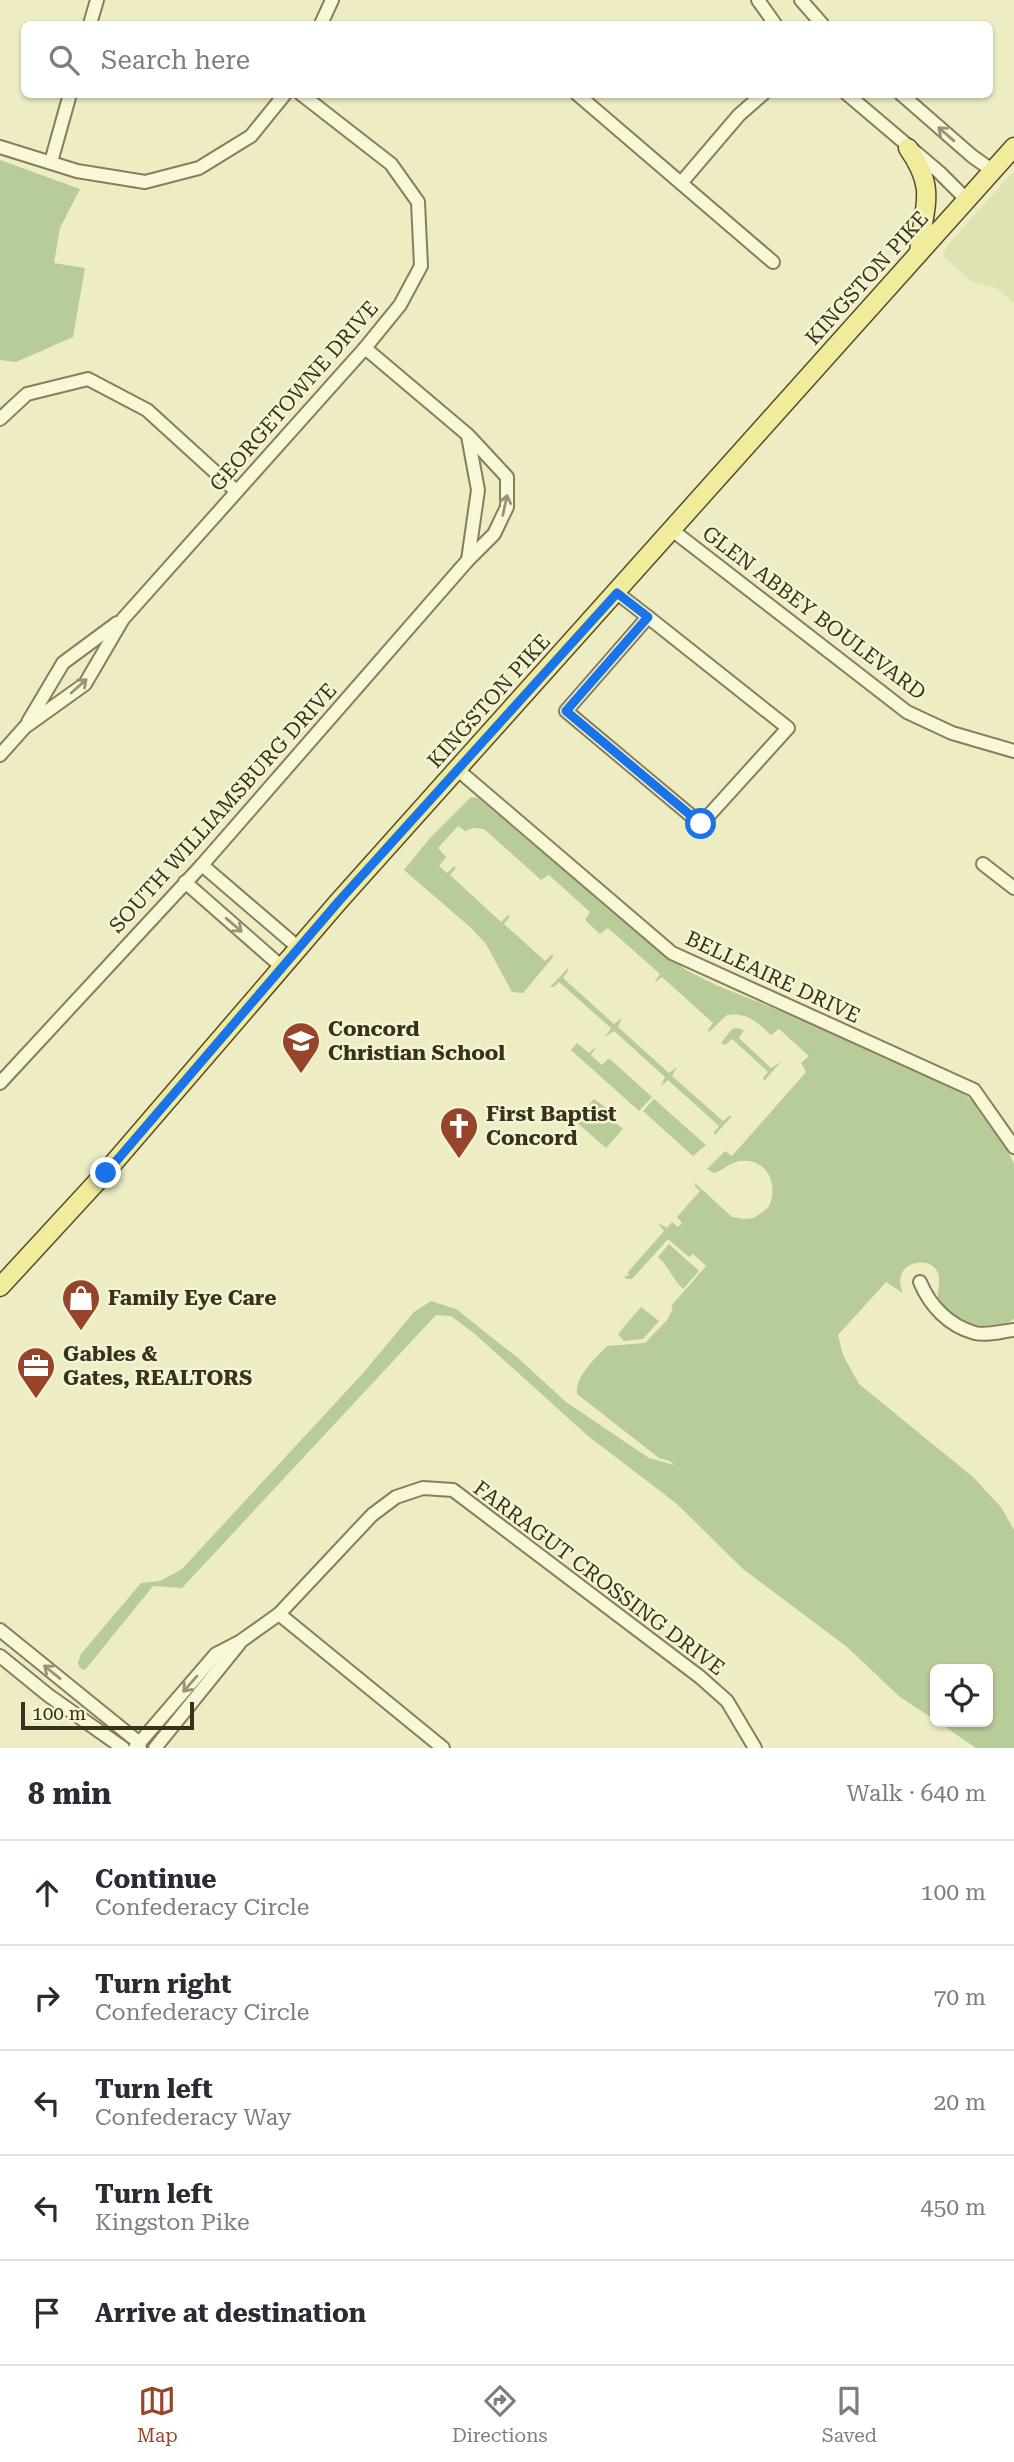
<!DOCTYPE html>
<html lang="en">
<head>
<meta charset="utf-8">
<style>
	:root { --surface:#fff; --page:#f7f7f7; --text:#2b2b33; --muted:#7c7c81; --line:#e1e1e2; --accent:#96452b }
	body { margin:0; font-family:"Roboto Serif",serif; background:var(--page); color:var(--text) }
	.controls { position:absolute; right:21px; bottom:21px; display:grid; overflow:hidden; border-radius:10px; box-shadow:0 2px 5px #0004 }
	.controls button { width:63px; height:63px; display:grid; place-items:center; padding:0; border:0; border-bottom:2px solid var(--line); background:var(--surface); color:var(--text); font:35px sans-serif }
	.scale { position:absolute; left:21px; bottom:18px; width:173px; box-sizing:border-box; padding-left:7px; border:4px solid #38311e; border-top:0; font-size:19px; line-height:24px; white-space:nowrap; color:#38311e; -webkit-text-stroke:5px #f5f4d3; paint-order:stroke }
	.stop { position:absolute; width:21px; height:21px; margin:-16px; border:5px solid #1a73e8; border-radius:50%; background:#fff }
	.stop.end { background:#1a73e8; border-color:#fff; box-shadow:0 2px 7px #0008 }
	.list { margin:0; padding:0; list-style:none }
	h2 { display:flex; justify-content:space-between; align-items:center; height:91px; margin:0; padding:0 28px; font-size:30px }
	h2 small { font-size:23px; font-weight:400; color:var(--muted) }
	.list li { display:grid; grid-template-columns:46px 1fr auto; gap:21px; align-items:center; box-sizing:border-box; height:105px; padding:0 28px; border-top:2px solid var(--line) }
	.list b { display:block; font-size:26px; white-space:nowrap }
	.list p { margin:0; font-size:23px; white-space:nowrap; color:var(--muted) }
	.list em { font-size:23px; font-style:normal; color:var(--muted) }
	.icon { flex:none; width:38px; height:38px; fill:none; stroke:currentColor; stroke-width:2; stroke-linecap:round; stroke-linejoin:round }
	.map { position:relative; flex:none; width:1014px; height:1748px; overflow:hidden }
	.search { position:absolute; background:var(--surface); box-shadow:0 2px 5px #0004; left:21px; right:21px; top:21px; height:77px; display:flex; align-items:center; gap:18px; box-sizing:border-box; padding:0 24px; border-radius:10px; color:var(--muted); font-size:26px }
	.sheet { height:616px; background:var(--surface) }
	nav { display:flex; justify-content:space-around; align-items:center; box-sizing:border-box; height:98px; border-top:2px solid var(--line); background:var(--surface); font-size:19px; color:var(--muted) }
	nav a { display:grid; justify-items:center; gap:4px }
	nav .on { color:var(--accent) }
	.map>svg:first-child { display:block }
	.farmland { fill:#dfe3b1 }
	.green { fill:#b8cc97 }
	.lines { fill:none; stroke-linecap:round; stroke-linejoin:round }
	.street-casing { stroke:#887e5a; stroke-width:16 }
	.primary-casing { stroke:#564b2e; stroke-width:21 }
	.street { stroke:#f8f7d7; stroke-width:12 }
	.primary { stroke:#f1ec9c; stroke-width:18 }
	.oneway { stroke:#98947a }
	.route { stroke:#1a73e8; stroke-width:9 }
	.labels { text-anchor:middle; stroke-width:5; stroke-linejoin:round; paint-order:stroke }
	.street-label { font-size:21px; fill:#38311e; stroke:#f5f4d3 }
	.poi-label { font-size:21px; font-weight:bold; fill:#38311e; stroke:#f5f4d3; text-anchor:start }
</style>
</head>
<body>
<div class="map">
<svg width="1014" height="1748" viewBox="0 0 1014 1748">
	<rect width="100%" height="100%" fill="#eeecc3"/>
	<!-- farmland -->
	<path class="farmland" d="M 1014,171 L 1014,303 L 996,288 L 973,282 L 943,256 L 947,246 Z"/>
	<!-- green -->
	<g class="green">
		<path d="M 0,160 L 80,189 L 60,228 L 54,263 L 85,268 L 73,337 L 16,362 L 0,360 Z"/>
		<path d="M 471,797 L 478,798 L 654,946 L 686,970 L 718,986 L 899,1058 L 944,1079 L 973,1101 L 999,1132 L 1014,1164 L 1014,1319 C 990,1336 955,1321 938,1302 C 937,1294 940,1286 939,1278 C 937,1252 888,1260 903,1293 L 886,1282 L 838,1335 L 843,1355 L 859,1384 L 973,1477 L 1001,1507 L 1014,1530 L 1014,1748 L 976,1748 L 938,1722 L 988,1722 L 988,1669 L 935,1669 L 935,1720 L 900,1697 L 847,1647 L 743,1569 L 677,1504 L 588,1436 L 476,1335 L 451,1316 L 436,1315 L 182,1588 L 153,1586 L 85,1670 L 80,1668 L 78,1663 L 81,1654 L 141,1583 L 160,1581 L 182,1569 L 364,1372 L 414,1312 L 431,1301 L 456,1309 L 518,1358 L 566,1402 L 649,1458 L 674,1465 L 670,1461 L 659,1458 L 577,1394 C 575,1376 595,1359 607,1346 L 645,1343 L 667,1320 L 673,1309 L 671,1306 L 706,1266 L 693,1254 L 689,1257 L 668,1239 L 632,1279 L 627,1279 L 624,1277 L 629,1275 L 628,1272 L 664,1231 L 658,1223 L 667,1228 L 672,1222 L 678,1227 L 682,1223 L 677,1217 L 700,1191 L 695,1186 L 695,1183 L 732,1217 L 744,1219 L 754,1218 L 768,1208 C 780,1186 767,1157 740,1161 C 730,1162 724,1170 714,1173 L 707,1169 L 725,1151 L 732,1156 L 806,1072 L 801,1063 L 809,1056 L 779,1029 L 771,1035 C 757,1022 747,1012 727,1015 L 709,1032 L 708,1030 L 713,1023 L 662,977 L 654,983 L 660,974 L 608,928 L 600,934 L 585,920 L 590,912 L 549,875 L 541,880 L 484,829 L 473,828 L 465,831 L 458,826 L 438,848 L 446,857 L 439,866 L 447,873 L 454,866 L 456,868 L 450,875 L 501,922 L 508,915 L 510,916 L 504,924 L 545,961 L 551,955 L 554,956 L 523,993 L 512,992 L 486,944 L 470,927 L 404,870 L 430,838 Z"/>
		<path d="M 568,968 L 568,971 L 563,978 L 614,1024 L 622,1018 L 618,1027 L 669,1073 L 677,1067 L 672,1076 L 723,1121 L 729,1116 L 732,1116 L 715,1135 L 714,1132 L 719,1126 L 668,1080 L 661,1086 L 665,1077 L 614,1031 L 605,1037 L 611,1028 L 559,982 L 554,987 L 550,987 Z"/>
		<path d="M 737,1028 L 744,1030 L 739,1038 L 771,1068 L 781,1062 L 764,1081 L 763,1078 L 768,1072 L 732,1039 L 725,1045 L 721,1043 L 732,1029 Z"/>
		<path d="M 577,1043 L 589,1053 L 596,1047 L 591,1055 L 602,1065 L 608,1059 L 611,1060 L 652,1097 L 639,1111 L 571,1050 Z"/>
		<path d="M 594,1099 L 611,1111 L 613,1117 L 611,1119 L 623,1129 L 606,1148 L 575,1121 Z"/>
		<path d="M 654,1099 L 706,1145 L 693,1156 L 643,1111 Z"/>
		<path d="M 669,1244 L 699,1271 L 683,1289 C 672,1278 669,1267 658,1257 Z"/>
		<path d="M 641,1307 L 659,1321 L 643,1339 L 624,1341 L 618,1334 Z"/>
	</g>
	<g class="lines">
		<defs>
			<g id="street">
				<path d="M 758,0 L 775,24"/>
				<path d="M 801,0 L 822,24"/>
				<path d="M 90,24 L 97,0"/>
				<path d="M 321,24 L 332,0"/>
				<path d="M 577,94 L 773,262"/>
				<path d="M 847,94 L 939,172 L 967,200"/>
				<path d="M 901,94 L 972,156 L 993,171"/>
				<path d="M 0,147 L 77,171 L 145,182 L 199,168 L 251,136 L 285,94"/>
				<path d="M 51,162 L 70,94"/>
				<path d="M 681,183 L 739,115 L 763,94"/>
				<path d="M 0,419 L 27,394 L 88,379 L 147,410 L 236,491"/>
				<path d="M 672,530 L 907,712 L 952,733 L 1014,751"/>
				<path d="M 468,560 L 478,490 L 468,436"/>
				<path d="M 617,593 L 648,617"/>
				<path d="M 648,617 L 788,728 L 701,824 L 566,711 Z"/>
				<path d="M 28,722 L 63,663 L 117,623"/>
				<path d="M 0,755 L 25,727 L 85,684 L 123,619 L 365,348 L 400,305 L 421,266 L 418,202 L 391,164 L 301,94"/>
				<path d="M 458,770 L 672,953 L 974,1090 L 1014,1147"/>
				<path d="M 983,864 L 1014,888"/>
				<path d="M 202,865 L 300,949"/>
				<path d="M 185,882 L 283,968"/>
				<path d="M 0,1083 L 202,865 L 468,560 L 494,534 L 507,507 L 507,477 L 468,435 L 365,348"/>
				<path d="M 920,1282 C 930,1306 949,1326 975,1333 C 987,1336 1002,1331 1014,1330"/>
				<path d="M 279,1614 L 443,1748"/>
				<path d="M 0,1630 L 137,1741 L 140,1748"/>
				<path d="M 0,1656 L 48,1695 L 123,1748"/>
				<path d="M 135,1748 L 216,1654 L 241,1641 L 279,1614 L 372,1515 L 396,1497 L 423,1488 L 453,1490 L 700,1677 L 727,1701 L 755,1748"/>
				<path d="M 155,1748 L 239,1644"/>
			</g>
			<g id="primary">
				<path d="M 908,148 C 938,191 923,206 919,253"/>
				<path d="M 0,1287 L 105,1173 L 339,901 L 1014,147"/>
			</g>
		</defs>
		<!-- street casing -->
		<use href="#street" class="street-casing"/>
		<!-- primary casing -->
		<use href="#primary" class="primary-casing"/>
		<!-- street -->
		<use href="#street" class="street"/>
		<!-- primary -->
		<use href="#primary" class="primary"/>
	</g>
	<!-- one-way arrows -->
	<defs><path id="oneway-shaft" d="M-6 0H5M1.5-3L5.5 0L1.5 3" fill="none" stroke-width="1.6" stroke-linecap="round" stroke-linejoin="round" transform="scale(1.75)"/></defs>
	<g class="oneway">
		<use href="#oneway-shaft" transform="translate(946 134) rotate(-139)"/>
		<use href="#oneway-shaft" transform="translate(505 505) rotate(-78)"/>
		<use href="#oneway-shaft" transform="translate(79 686) rotate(-42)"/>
		<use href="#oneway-shaft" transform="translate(234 925) rotate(41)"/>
		<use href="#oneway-shaft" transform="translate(52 1672) rotate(-141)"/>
		<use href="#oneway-shaft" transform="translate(190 1684) rotate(131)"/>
	</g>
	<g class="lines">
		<!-- route -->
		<path class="route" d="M 106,1173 L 339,901 L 617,593 L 648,617 L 566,711 L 701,824"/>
	</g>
	<!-- icons -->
	<defs>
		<symbol id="school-pin" viewBox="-11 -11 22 30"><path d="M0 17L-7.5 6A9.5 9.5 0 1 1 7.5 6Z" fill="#96452b" stroke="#f5f4d3"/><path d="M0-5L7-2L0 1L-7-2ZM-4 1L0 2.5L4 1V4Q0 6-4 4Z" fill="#fff"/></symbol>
		<symbol id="church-pin" viewBox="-11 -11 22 30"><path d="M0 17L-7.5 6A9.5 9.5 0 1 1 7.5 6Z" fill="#96452b" stroke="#f5f4d3"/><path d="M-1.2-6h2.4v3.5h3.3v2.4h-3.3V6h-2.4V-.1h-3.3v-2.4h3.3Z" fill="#fff"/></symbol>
		<symbol id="shop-pin" viewBox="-11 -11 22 30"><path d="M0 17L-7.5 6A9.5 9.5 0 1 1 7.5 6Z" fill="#96452b" stroke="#f5f4d3"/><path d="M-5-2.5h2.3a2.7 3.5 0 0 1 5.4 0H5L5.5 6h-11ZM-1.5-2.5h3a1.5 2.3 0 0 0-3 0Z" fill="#fff"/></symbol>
		<symbol id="office-pin" viewBox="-11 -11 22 30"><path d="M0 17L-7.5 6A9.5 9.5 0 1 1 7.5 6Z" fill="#96452b" stroke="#f5f4d3"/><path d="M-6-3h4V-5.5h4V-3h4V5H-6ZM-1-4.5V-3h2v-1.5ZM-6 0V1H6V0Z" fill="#fff"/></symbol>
	</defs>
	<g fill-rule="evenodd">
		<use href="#school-pin" x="279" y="1019" width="44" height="60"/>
		<use href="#church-pin" x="437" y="1104" width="44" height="60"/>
		<use href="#shop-pin" x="59" y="1276" width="44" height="60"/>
		<use href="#office-pin" x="14" y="1344" width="44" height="60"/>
	</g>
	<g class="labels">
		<!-- street labels -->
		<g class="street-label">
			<text transform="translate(867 278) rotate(-48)" y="7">KINGSTON PIKE</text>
			<text transform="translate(294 396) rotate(-49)" y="7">GEORGETOWNE DRIVE</text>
			<text transform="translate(814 613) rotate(37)" y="7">GLEN ABBEY BOULEVARD</text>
			<text transform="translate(489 701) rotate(-48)" y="7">KINGSTON PIKE</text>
			<text transform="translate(223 808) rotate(-48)" y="7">SOUTH WILLIAMSBURG DRIVE</text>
			<text transform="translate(773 977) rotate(25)" y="7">BELLEAIRE DRIVE</text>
			<text transform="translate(599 1578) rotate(37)" y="7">FARRAGUT CROSSING DRIVE</text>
		</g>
		<!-- poi labels -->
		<g class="poi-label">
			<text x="328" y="1036">Concord<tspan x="328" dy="24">Christian School</tspan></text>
			<text x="486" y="1121">First Baptist<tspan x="486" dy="24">Concord</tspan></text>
			<text x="108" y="1305">Family Eye Care</text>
			<text x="63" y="1361">Gables &amp;<tspan x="63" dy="24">Gates, REALTORS</tspan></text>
		</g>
	</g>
</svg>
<div class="controls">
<button><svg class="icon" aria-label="locate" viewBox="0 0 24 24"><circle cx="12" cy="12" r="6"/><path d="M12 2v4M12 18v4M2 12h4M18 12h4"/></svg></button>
</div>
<div class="scale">100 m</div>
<div class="stop" style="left:701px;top:824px"></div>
<div class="stop end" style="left:106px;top:1173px"></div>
<div class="search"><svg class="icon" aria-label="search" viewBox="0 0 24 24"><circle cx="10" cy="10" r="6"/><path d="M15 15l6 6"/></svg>Search here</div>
</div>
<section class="sheet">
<h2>8 min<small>Walk · 640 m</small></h2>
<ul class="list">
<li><svg class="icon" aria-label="ahead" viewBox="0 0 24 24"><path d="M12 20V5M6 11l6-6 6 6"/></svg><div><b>Continue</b><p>Confederacy Circle</p></div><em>100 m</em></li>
<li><svg class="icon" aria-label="right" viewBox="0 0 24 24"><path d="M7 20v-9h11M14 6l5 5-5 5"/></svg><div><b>Turn right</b><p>Confederacy Circle</p></div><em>70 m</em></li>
<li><svg class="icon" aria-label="left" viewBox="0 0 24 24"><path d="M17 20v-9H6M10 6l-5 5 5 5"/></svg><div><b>Turn left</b><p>Confederacy Way</p></div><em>20 m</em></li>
<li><svg class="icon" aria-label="left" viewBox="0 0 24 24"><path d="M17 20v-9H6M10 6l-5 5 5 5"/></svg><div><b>Turn left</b><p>Kingston Pike</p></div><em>450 m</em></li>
<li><svg class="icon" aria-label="arrive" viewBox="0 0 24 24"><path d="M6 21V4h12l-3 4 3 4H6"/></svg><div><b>Arrive at destination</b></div></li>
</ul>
</section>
<nav>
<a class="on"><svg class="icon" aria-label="map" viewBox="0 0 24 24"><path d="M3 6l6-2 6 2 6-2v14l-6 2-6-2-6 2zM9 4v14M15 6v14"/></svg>Map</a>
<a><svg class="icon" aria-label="directions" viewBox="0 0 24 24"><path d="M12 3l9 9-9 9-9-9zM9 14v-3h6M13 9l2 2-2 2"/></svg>Directions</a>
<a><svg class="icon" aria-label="saved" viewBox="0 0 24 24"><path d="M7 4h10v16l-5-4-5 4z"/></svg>Saved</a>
</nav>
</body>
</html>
